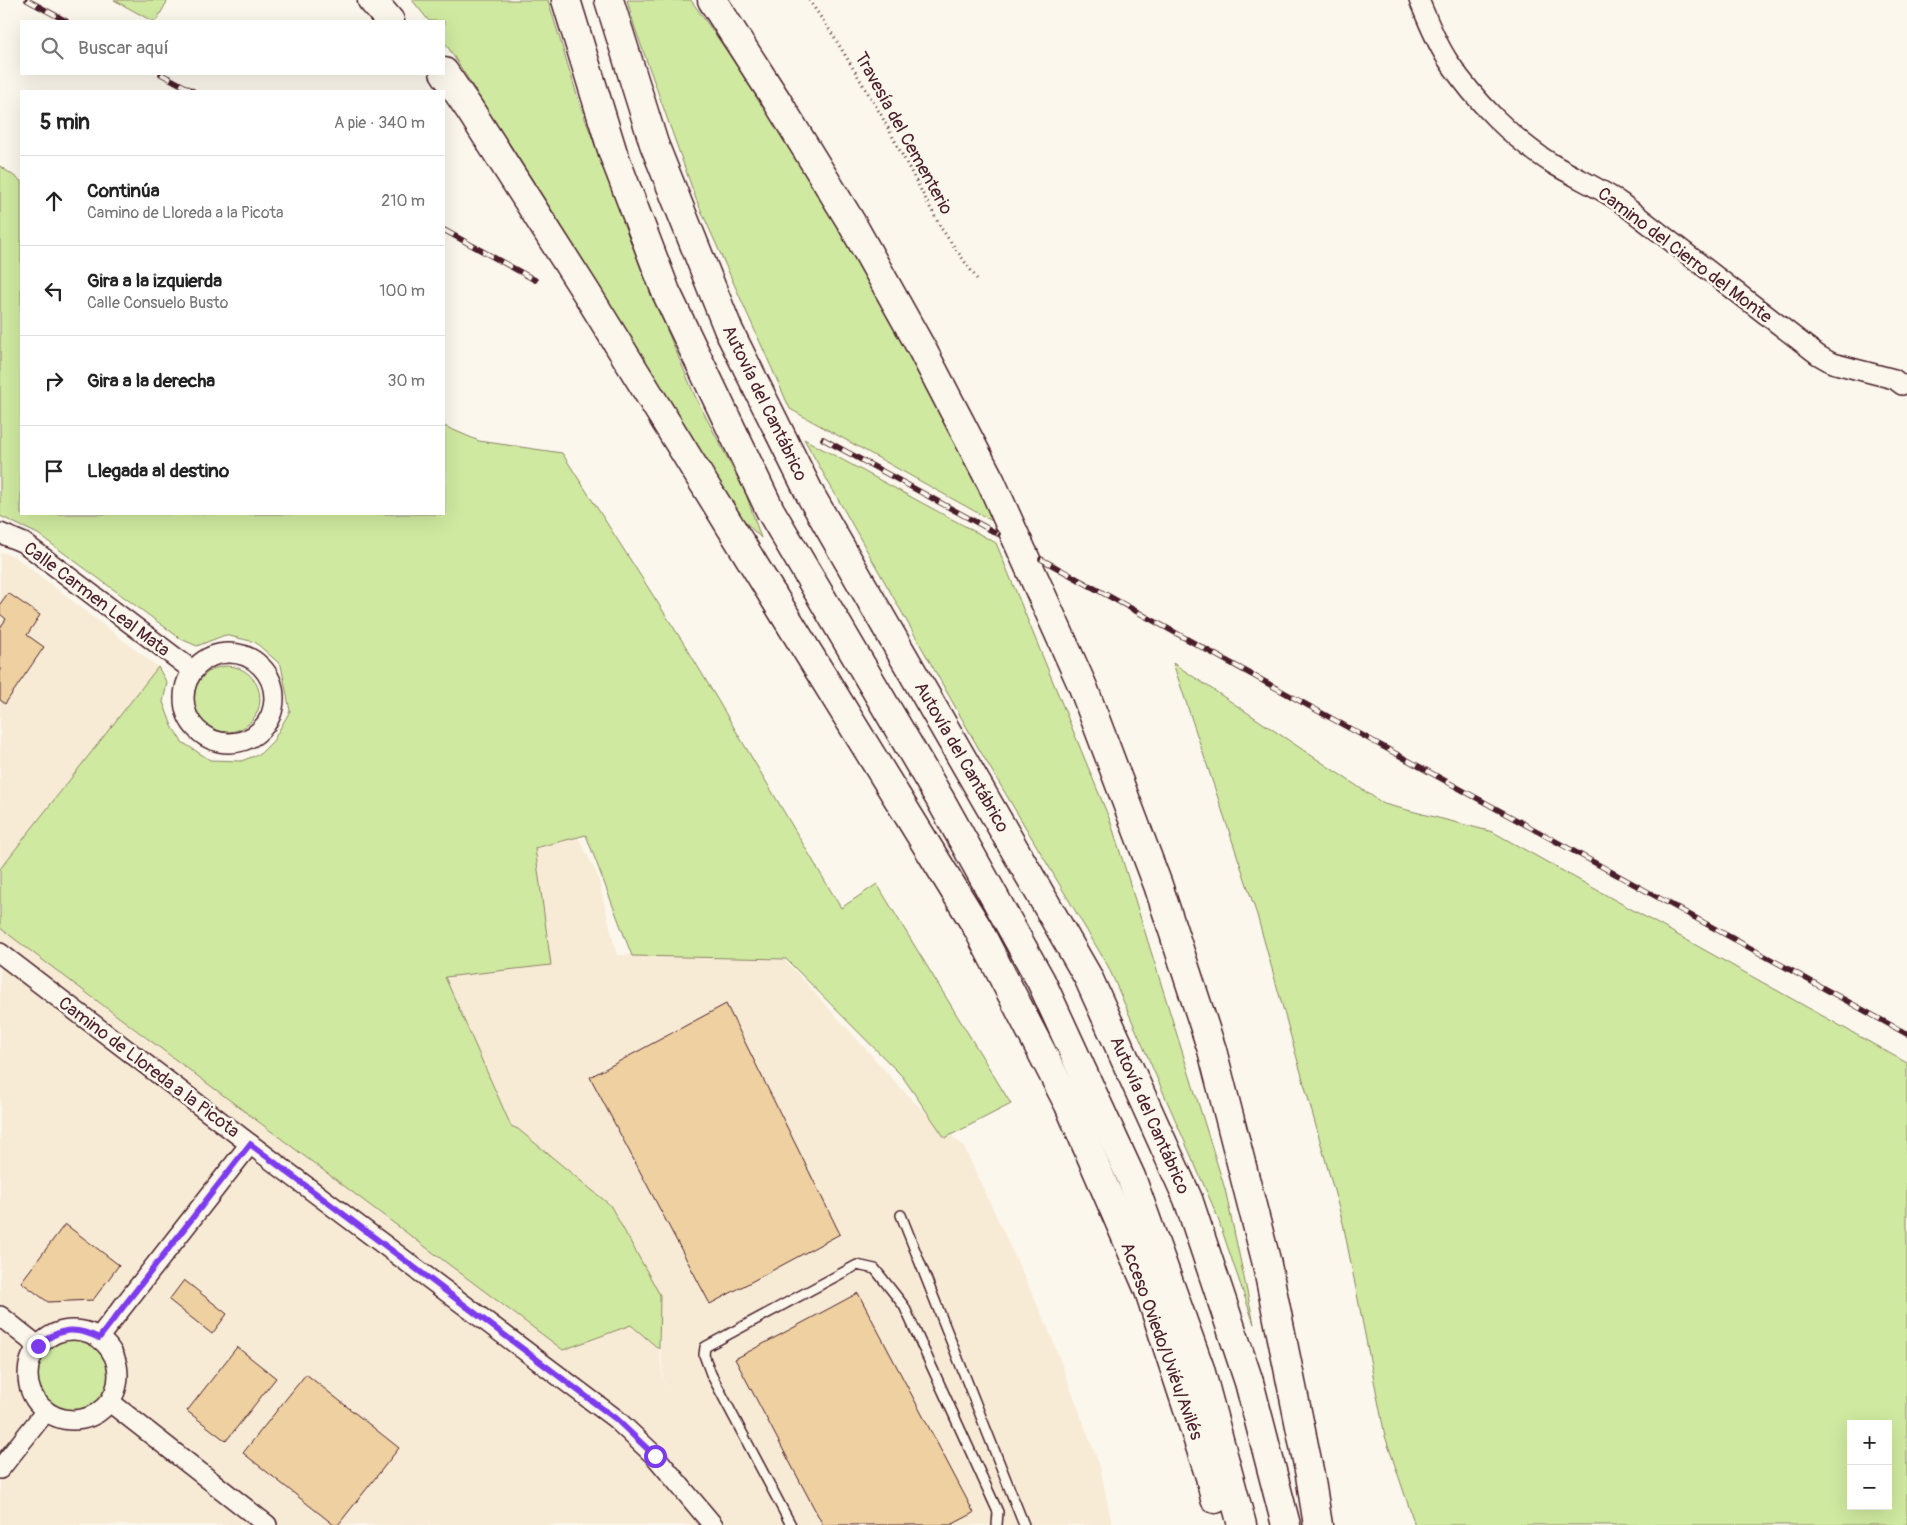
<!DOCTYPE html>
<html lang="es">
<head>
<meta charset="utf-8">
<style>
	:root { --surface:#fff; --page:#f6f6f6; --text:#222; --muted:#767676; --line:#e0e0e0 }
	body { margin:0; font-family:Pangolin,sans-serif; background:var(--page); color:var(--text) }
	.controls { position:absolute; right:15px; bottom:15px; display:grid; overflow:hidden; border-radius:0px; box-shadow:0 5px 20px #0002 }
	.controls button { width:45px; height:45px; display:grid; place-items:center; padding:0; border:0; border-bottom:1px solid var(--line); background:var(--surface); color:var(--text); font:25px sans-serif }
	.stop { position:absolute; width:15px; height:15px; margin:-11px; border:4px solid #7c3aed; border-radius:50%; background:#fff }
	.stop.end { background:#7c3aed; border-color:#fff; box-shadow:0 1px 5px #0008 }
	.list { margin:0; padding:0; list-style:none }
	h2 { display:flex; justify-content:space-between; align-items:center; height:65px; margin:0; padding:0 20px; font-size:21px }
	h2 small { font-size:16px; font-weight:400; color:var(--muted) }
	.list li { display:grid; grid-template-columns:32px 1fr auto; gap:15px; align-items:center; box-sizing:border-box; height:90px; padding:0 20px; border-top:1px solid var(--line) }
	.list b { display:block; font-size:19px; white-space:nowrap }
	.list p { margin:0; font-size:16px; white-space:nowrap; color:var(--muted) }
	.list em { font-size:16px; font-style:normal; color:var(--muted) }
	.icon { flex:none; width:28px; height:28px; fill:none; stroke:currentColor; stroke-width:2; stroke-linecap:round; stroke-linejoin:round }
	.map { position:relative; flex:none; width:1907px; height:1525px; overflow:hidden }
	.search { position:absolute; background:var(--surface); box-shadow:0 5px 20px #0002; left:20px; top:20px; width:425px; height:55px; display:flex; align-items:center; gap:12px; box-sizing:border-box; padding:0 18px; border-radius:0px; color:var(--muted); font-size:19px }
	.panel { position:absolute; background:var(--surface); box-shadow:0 5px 20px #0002; left:20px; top:90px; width:425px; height:425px; border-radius:0px }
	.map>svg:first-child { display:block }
	.built { fill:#f7ebd6 }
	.green { fill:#cfe9a0; stroke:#8c8466; fill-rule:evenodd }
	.building { fill:#eed0a1; stroke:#4a1f2b }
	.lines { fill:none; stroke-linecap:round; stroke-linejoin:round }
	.lane-casing { stroke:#4a1f2b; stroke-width:12 }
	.street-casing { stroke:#4a1f2b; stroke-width:22 }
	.highway-casing { stroke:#4a1f2b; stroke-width:31 }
	.path { stroke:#4a1f2b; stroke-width:3; stroke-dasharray:1 4; stroke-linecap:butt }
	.lane { stroke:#fbf7ec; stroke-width:9 }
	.street { stroke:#fbf7ec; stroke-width:19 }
	.highway { stroke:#fbf7ec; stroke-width:28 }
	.rail-casing { stroke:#4a1f2b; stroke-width:5.5 }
	.rail { stroke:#fbf7ec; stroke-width:4; stroke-dasharray:11; stroke-linecap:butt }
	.route { stroke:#7c3aed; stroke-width:6 }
	.labels { text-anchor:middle; stroke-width:5; stroke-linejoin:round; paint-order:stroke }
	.street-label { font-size:18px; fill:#4a1f2b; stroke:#fbf7ec }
</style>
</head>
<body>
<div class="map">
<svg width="1907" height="1525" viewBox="0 0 1907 1525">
	<rect width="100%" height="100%" fill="#fbf7ec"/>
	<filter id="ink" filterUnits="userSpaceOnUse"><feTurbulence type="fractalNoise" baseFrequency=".02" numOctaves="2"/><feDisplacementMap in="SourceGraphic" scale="10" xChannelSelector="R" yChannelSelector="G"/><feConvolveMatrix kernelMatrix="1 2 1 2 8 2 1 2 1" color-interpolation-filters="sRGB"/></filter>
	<g filter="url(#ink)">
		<!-- built -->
		<g class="built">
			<path d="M 0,552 L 14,556 L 158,667 L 0,869 Z"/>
			<path d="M 576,833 L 597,874 L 617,955 L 776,950 L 911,1099 L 964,1147 L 1048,1328 L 1100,1467 L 1112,1525 L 0,1525 L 0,928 L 563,1350 L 631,1325 L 659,1349 L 664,1390 L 660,1336 L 660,1295 L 497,1126 L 438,977 L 524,853 Z"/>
		</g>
		<!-- green -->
		<g class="green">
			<path d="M 114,0 L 168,0 L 156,21 L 152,21 Z"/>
			<path d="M 412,0 L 548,0 L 580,105 L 641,269 L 695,396 L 746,494 L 761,538 L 728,504 L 559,222 L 444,41 L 444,21 L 429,21 Z"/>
			<path d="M 627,0 L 691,0 L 693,3 L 788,137 L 902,340 L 996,523 L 790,409 L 696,199 L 635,28 Z"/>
			<path d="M 0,166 L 21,181 L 21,514 L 444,514 L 444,426 L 479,441 L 562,453 L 688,650 L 841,908 L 877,884 L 1011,1104 L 945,1138 L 902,1076 L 786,959 L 632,956 L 586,835 L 535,848 L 551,965 L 445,977 L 511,1126 L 518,1129 L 610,1205 L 660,1295 L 659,1349 L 631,1325 L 563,1350 L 0,928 L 0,869 L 158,667 L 167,683 L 163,702 L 172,726 L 182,742 L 210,760 L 241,761 L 260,754 L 273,741 L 290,711 L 281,665 L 255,642 L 225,635 L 197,646 L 181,639 L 38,534 L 0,516 Z"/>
			<path d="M 804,439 L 996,543 L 1111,823 L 1225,1189 L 1254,1324 L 1216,1213 L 1108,966 L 979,749 Z"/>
			<path d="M 1173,663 L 1384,804 L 1493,832 L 1907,1063 L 1907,1525 L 1415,1525 L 1385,1436 L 1343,1223 L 1257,915 ZM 1851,1424 L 1888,1424 L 1888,1506 L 1851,1506 Z"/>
			<circle cx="227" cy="699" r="33"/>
			<circle cx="72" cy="1375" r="36"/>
		</g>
		<!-- building -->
		<g class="building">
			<path d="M 8,593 L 40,615 L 27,635 L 44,647 L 5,704 L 0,700 L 0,628 L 6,619 L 0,614 L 0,604 Z"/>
			<path d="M 726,1004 L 840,1234 L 710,1304 L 590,1077 Z"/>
			<path d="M 65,1224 L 119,1265 L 93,1300 L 48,1302 L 21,1282 Z"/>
			<path d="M 184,1280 L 227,1314 L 212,1334 L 169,1300 Z"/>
			<path d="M 858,1293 L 974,1513 L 951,1525 L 823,1525 L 735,1359 Z"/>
			<path d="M 237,1347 L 276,1378 L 226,1441 L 187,1411 Z"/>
			<path d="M 306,1374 L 399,1448 L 338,1525 L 334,1525 L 243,1453 Z"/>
		</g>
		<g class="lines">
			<defs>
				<g id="lane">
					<path d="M 901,1215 L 1024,1525"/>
					<path d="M 791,1525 L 711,1374 L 704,1355 L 705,1347 L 857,1265 L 875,1269 L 904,1306 L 998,1512 L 997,1525"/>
				</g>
				<g id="street">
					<path d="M 1419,0 C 1428,21 1436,43 1449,62 C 1475,101 1512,138 1551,163 C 1574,177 1598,187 1620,202 L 1818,355 L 1832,363 L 1894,379 L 1902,385"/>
					<path d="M 0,533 L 24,543 L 192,670"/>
					<circle cx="229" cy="698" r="45"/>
					<path d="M 0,953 L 250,1144 L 616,1419 L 655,1456 L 713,1525"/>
					<path d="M 0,1316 L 38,1346"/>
					<circle cx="73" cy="1375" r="45"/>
					<path d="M 99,1337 L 250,1144"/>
					<path d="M 110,1402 L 267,1525"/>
					<path d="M 0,1469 L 46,1411"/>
				</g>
				<g id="highway">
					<path d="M 372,0 L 390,21"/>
					<path d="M 566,0 L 613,153 L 666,292 L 770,510 L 940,799 L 1041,981 L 1131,1177 L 1200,1369 L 1242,1525"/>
					<path d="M 609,0 L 654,144 L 729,331 L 811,496 L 1088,977 L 1188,1199 L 1249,1382 L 1286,1525"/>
					<path d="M 712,0 L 777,101 L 851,222 L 923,351 L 991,482 L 1083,687 L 1158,885 L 1212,1050 L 1266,1260 L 1310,1475 L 1318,1525"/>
					<path d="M 444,72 L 470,110 L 586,292 L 977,927 L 1069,1105 L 1148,1288 L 1210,1477 L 1215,1499"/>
				</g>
			</defs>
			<!-- lane casing -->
			<use href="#lane" class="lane-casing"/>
			<!-- street casing -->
			<use href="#street" class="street-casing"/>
			<!-- highway casing -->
			<use href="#highway" class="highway-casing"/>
			<!-- path -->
			<path class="path" d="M 809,0 L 833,35 L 880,113 L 941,228 L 977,279"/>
			<!-- lane -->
			<use href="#lane" class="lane"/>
			<!-- street -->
			<use href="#street" class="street"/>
			<!-- highway -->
			<use href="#highway" class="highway"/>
			<defs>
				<g id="rail">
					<path d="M 27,0 L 66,21"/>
					<path d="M 161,74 L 193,91"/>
					<path d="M 444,230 L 535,280"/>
					<path d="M 823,439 L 998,534"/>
					<path d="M 1041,559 L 1907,1034"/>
				</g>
			</defs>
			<!-- rail casing -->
			<use href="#rail" class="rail-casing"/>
			<!-- rail -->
			<use href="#rail" class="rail"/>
		</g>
	</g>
	<g class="lines" filter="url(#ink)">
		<!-- route -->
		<path class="route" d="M 38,1346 C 58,1328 75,1326 99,1338 L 250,1144 L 616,1419 L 655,1456"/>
	</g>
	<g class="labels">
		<!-- street labels -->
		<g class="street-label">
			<text transform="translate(904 133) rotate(61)" y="6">Travesía del Cementerio</text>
			<text transform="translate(1685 255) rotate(37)" y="6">Camino del Cierro del Monte</text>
			<text transform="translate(765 403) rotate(64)" y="6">Autovía del Cantábrico</text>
			<text transform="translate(97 599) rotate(37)" y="6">Calle Carmen Leal Mata</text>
			<text transform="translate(962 757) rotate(60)" y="6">Autovía del Cantábrico</text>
			<text transform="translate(149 1067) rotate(37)" y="6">Camino de Lloreda a la Picota</text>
			<text transform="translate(1150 1115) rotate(66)" y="6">Autovía del Cantábrico</text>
			<text transform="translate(1162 1341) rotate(70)" y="6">Acceso Oviedo/Uviéu/Avilés</text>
		</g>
	</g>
</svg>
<div class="controls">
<button>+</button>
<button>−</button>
</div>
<div class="stop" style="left:655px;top:1456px"></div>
<div class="stop end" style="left:38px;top:1346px"></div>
<div class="search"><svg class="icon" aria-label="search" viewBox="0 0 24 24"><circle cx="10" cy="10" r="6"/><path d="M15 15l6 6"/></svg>Buscar aquí</div>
<section class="panel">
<h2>5 min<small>A pie · 340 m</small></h2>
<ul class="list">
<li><svg class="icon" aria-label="ahead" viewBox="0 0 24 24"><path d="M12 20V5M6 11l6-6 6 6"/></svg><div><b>Continúa</b><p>Camino de Lloreda a la Picota</p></div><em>210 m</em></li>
<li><svg class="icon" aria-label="left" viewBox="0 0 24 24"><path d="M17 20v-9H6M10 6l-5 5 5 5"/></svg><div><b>Gira a la izquierda</b><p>Calle Consuelo Busto</p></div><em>100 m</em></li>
<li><svg class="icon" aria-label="right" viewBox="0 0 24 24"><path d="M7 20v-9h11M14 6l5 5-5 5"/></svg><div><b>Gira a la derecha</b></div><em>30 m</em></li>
<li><svg class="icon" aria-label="arrive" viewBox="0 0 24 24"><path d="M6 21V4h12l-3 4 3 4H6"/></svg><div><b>Llegada al destino</b></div></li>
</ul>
</section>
</div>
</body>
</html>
